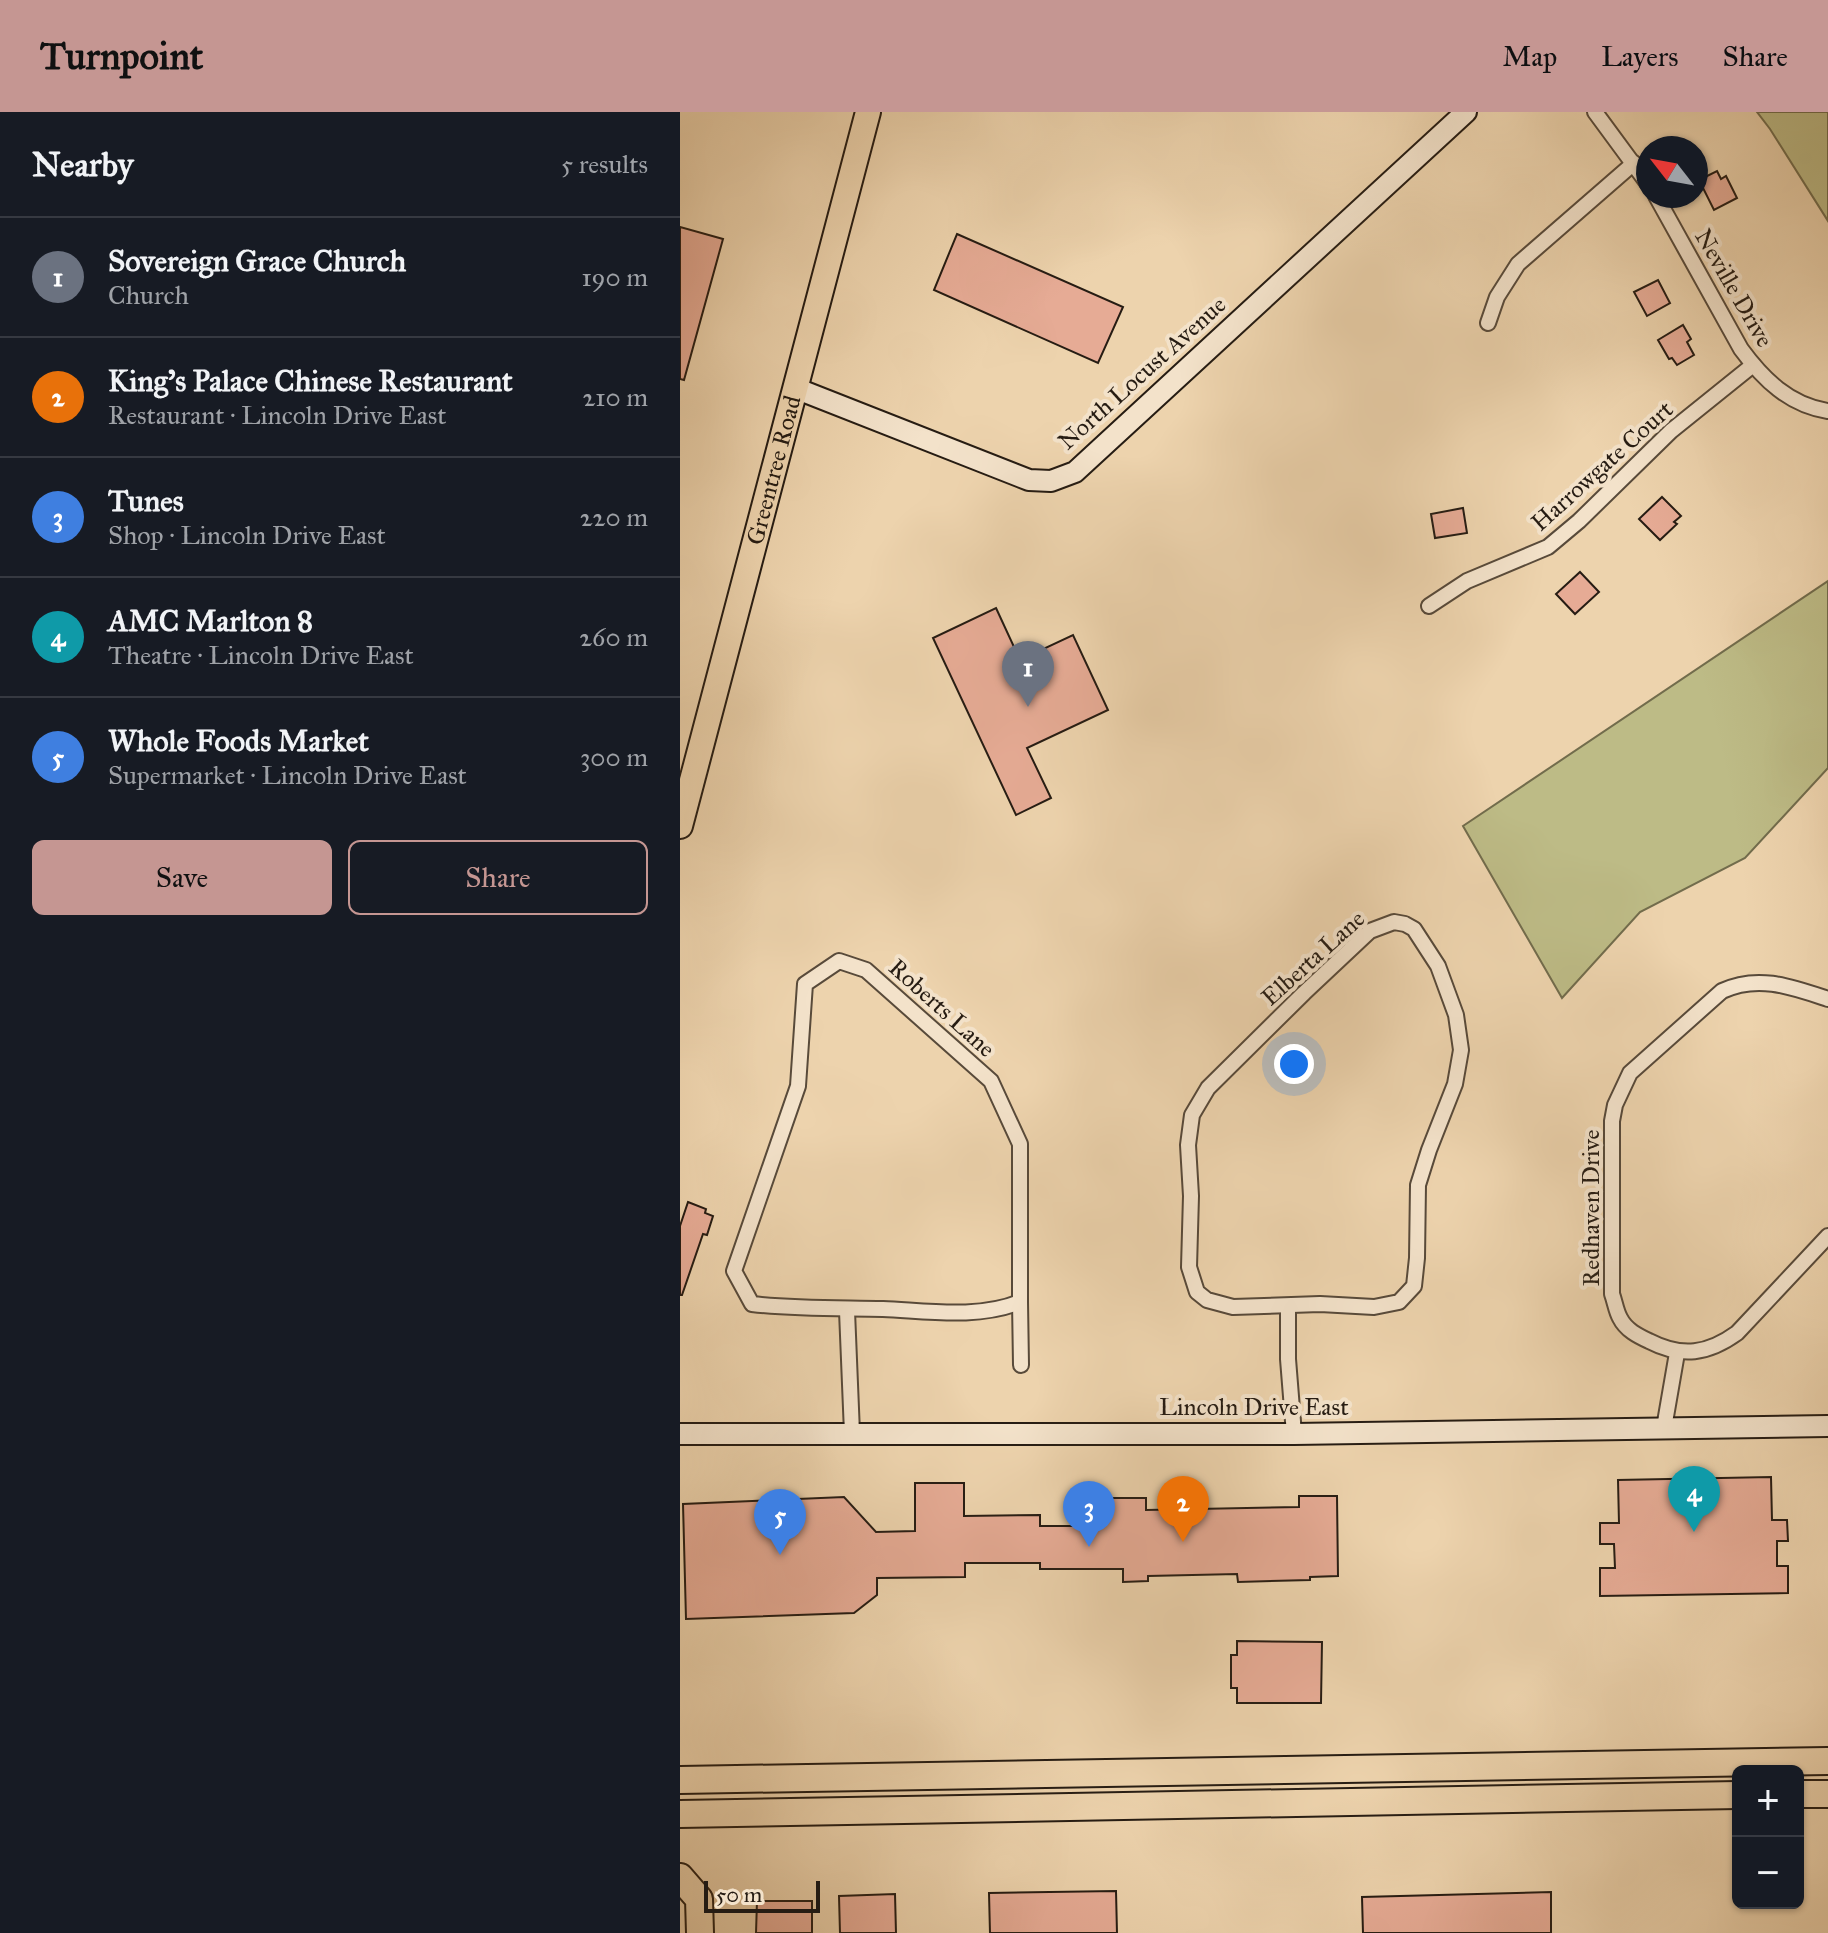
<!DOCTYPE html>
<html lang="en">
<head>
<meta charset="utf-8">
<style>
	:root { --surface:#171b24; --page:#20242c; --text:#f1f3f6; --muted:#9ea1a6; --line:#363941; --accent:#c59692 }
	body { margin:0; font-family:"IM FELL Great Primer",serif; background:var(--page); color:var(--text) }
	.controls { position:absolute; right:24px; bottom:24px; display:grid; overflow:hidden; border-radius:12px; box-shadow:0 2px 6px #0004 }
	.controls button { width:72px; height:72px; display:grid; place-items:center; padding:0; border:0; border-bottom:2px solid var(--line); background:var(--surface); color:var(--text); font:40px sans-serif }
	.compass { position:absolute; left:956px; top:24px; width:72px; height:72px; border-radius:50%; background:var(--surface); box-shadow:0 2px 6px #0004; rotate:301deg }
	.scale { position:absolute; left:24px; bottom:20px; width:116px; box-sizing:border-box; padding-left:8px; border:4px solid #261c13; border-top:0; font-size:22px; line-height:28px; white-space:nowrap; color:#261c13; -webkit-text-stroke:6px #f3e2ca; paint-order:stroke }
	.you { position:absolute; left:614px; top:952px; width:28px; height:28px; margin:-20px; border:6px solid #fff; border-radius:50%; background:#1a73e8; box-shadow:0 0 0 12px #1a73e833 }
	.badge { display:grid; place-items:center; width:52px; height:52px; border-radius:50%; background:var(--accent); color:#fff; font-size:26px; font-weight:700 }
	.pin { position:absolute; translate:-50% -66px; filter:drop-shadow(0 2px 4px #0008) }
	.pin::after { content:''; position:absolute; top:42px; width:28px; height:24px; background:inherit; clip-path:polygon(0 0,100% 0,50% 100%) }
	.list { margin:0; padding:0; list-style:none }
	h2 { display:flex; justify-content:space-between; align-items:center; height:104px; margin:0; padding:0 32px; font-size:34px }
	h2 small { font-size:26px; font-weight:400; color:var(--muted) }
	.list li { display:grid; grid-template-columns:52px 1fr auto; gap:24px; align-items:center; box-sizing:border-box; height:120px; padding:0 32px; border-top:2px solid var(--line) }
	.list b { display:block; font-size:30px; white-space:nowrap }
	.list p { margin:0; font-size:26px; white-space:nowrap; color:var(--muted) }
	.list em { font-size:26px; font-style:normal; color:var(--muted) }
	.actions { display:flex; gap:16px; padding:24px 32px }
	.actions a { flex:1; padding:18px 0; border:2px solid var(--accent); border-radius:12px; text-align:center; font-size:28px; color:var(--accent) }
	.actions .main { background:var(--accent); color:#111 }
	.map { position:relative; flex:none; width:1148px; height:1821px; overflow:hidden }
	header { display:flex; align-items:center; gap:48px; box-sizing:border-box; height:112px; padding:0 40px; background:var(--accent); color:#111 }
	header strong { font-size:38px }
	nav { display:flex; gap:44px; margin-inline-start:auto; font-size:28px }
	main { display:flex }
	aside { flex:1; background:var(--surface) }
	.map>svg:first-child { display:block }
	.green { fill:#bdbb86; stroke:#726c4c; stroke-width:2 }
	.building { fill:#e6ab95; stroke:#261c13; stroke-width:2 }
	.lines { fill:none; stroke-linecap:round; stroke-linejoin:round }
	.street-casing { stroke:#584a3a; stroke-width:18 }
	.secondary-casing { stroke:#261c13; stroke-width:24 }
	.primary-casing { stroke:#261c13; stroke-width:28 }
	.highway-casing { stroke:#261c13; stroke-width:30 }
	.street { stroke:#f3e2ca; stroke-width:14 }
	.secondary { stroke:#f3e2ca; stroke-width:20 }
	.primary { stroke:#edd3ad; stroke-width:24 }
	.highway { stroke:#edd3ad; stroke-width:26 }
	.labels { text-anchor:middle; stroke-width:8; stroke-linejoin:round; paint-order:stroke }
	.street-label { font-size:24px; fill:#261c13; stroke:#f3e2ca }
</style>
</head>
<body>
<header>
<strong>Turnpoint</strong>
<nav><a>Map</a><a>Layers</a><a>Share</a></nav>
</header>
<main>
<aside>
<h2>Nearby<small>5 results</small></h2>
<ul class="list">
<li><span class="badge" style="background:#6b7280">1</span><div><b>Sovereign Grace Church</b><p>Church</p></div><em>190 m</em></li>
<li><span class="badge" style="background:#e8710a">2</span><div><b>King's Palace Chinese Restaurant</b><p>Restaurant · Lincoln Drive East</p></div><em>210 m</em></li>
<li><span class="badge" style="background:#3f7fe0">3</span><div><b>Tunes</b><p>Shop · Lincoln Drive East</p></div><em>220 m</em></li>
<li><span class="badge" style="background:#0f9aa8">4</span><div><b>AMC Marlton 8</b><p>Theatre · Lincoln Drive East</p></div><em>260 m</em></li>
<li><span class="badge" style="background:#3f7fe0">5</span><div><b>Whole Foods Market</b><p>Supermarket · Lincoln Drive East</p></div><em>300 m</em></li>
</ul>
<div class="actions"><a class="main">Save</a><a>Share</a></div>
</aside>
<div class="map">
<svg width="1148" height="1821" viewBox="0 0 1148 1821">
	<rect width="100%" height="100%" fill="#edd3ad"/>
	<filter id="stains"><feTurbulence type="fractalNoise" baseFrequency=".0025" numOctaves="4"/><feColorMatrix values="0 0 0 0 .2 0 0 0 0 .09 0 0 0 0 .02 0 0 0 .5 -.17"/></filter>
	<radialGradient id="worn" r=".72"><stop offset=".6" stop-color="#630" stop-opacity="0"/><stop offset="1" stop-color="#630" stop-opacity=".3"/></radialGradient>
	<!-- green -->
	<g class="green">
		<path d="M 1077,0 L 1148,0 L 1148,109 L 1090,17 Z"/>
		<path d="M 1148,469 L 1148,656 L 1065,746 L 960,800 L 882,886 L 783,714 Z"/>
	</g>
	<!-- building -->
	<g class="building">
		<path d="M 1037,59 L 1041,67 L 1046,64 L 1057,86 L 1034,98 L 1019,68 Z"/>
		<path d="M 0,115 L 43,127 L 4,268 L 0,267 Z"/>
		<path d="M 277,122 L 443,195 L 418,251 L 254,178 Z"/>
		<path d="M 978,168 L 990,191 L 967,204 L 954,180 Z"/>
		<path d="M 1003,213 L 1011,227 L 1007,230 L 1014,243 L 997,253 L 992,246 L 989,247 L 978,228 Z"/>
		<path d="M 982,385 L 1001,404 L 994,410 L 997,412 L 980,428 L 959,407 Z"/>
		<path d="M 783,396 L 787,421 L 755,426 L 751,402 Z"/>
		<path d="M 900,460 L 919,480 L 895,502 L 876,482 Z"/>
		<path d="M 316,496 L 340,548 L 393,523 L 428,598 L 347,636 L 371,686 L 336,703 L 253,526 Z"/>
		<path d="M 8,1090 L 26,1097 L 25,1101 L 33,1104 L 27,1123 L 23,1122 L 2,1183 L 0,1183 L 0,1114 Z"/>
		<path d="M 1091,1365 L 1092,1408 L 1107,1408 L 1108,1429 L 1097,1429 L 1097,1454 L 1108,1454 L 1108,1481 L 920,1484 L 920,1456 L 935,1456 L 934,1432 L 920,1432 L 920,1411 L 939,1411 L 938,1368 Z"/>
		<path d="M 235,1371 L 284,1371 L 284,1404 L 360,1403 L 360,1414 L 418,1414 L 425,1407 L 425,1386 L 466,1386 L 466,1398 L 619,1395 L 619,1384 L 657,1384 L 658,1464 L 630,1465 L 630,1468 L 558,1470 L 557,1462 L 468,1464 L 468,1469 L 443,1470 L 443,1457 L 360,1457 L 360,1451 L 285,1451 L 285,1465 L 197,1466 L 197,1483 L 174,1501 L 6,1507 L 3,1392 L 164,1385 L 196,1420 L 235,1419 Z"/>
		<path d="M 557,1529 L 642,1530 L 641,1591 L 557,1591 L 557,1576 L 551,1576 L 551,1543 L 557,1543 Z"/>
		<path d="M 436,1779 L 437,1821 L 310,1821 L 309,1781 Z"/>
		<path d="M 871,1780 L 871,1821 L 683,1821 L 682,1785 Z"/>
		<path d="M 215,1782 L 216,1821 L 160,1821 L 159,1784 Z"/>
		<path d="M 77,1789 L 132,1789 L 132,1821 L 76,1821 Z"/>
	</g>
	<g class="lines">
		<defs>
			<g id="street">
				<path d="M 915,0 L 968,72"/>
				<path d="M 976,84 L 1061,237 C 1083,267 1109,293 1148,299"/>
				<path d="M 808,211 L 817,185 L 838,152 L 954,51"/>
				<path d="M 749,494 L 787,469 L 868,435 L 899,409 L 991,319 L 1073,253"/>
				<path d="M 714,810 L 725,812 L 734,817 L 758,854 L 776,903 L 781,938 L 775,972 L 749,1038 L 738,1073 L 737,1146 L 734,1174 L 719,1190 L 694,1195 L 640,1192 L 553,1195 L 527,1188 L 517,1180 L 509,1155 L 511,1084 L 508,1033 L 512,1003 L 528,976 L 624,881 L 690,819 Z"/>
				<path d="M 159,849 L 186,858 L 311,969 L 340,1032 L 340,1190 C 298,1207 248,1199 203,1197 C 159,1196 116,1197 72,1192 L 54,1159 L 118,974 L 125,872 Z"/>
				<path d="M 1148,887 C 1112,875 1078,862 1042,879 L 950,961 L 935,993 L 932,1009 L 932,1182 C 935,1190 936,1199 940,1206 C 946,1218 958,1224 969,1229 C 1002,1246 1028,1242 1057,1221 L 1148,1124"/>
				<path d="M 340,1190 L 341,1253"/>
				<path d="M 608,1195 L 608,1247 L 614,1322"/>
				<path d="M 167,1199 L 172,1321"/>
				<path d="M 984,1316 L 997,1241"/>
			</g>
			<g id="secondary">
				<path d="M 115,276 L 349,368 L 371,369 L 395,360 L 786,0"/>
				<path d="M 0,1322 L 614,1322 L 1148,1314"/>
			</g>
			<g id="primary">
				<path id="s1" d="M 0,714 L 188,0"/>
			</g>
			<g id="highway">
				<path d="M 0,1668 L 1148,1649"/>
				<path d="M 1118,1682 L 1148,1682"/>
				<path d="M 0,1702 L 1058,1683"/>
				<path d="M 0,1765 L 19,1787 L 20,1821"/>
			</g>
		</defs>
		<!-- street casing -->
		<use href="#street" class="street-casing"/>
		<!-- secondary casing -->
		<use href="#secondary" class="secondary-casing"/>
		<!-- primary casing -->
		<use href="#primary" class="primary-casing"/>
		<!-- highway casing -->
		<use href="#highway" class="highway-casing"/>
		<!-- street -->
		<use href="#street" class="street"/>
		<!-- secondary -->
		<use href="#secondary" class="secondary"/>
		<!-- primary -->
		<use href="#primary" class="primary"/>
		<!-- highway -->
		<use href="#highway" class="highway"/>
	</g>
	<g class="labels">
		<!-- street labels -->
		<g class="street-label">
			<text transform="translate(1054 176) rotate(60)" y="8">Neville Drive</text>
			<text transform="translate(462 261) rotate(-42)" y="8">North Locust Avenue</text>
			<text transform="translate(922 354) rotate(-42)" y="8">Harrowgate Court</text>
			<text dy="8" stroke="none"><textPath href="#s1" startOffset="368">Greentree Road</textPath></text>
			<text transform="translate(633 846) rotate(-42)" y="8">Elberta Lane</text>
			<text transform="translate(262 896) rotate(42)" y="8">Roberts Lane</text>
			<text transform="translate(911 1096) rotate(-90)" y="8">Redhaven Drive</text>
			<text x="574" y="1303">Lincoln Drive East</text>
		</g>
	</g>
	<rect width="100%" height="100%" filter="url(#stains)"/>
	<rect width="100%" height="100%" fill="url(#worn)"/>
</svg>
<div class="controls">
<button>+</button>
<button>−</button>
</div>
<svg class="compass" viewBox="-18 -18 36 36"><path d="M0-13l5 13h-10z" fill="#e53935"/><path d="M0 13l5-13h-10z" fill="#9ea1a6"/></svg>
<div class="scale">50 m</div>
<div class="you"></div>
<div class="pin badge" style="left:348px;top:595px;background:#6b7280">1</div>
<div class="pin badge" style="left:503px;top:1430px;background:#e8710a">2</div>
<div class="pin badge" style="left:409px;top:1435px;background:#3f7fe0">3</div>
<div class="pin badge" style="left:1014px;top:1420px;background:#0f9aa8">4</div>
<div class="pin badge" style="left:100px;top:1443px;background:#3f7fe0">5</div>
</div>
</main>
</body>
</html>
